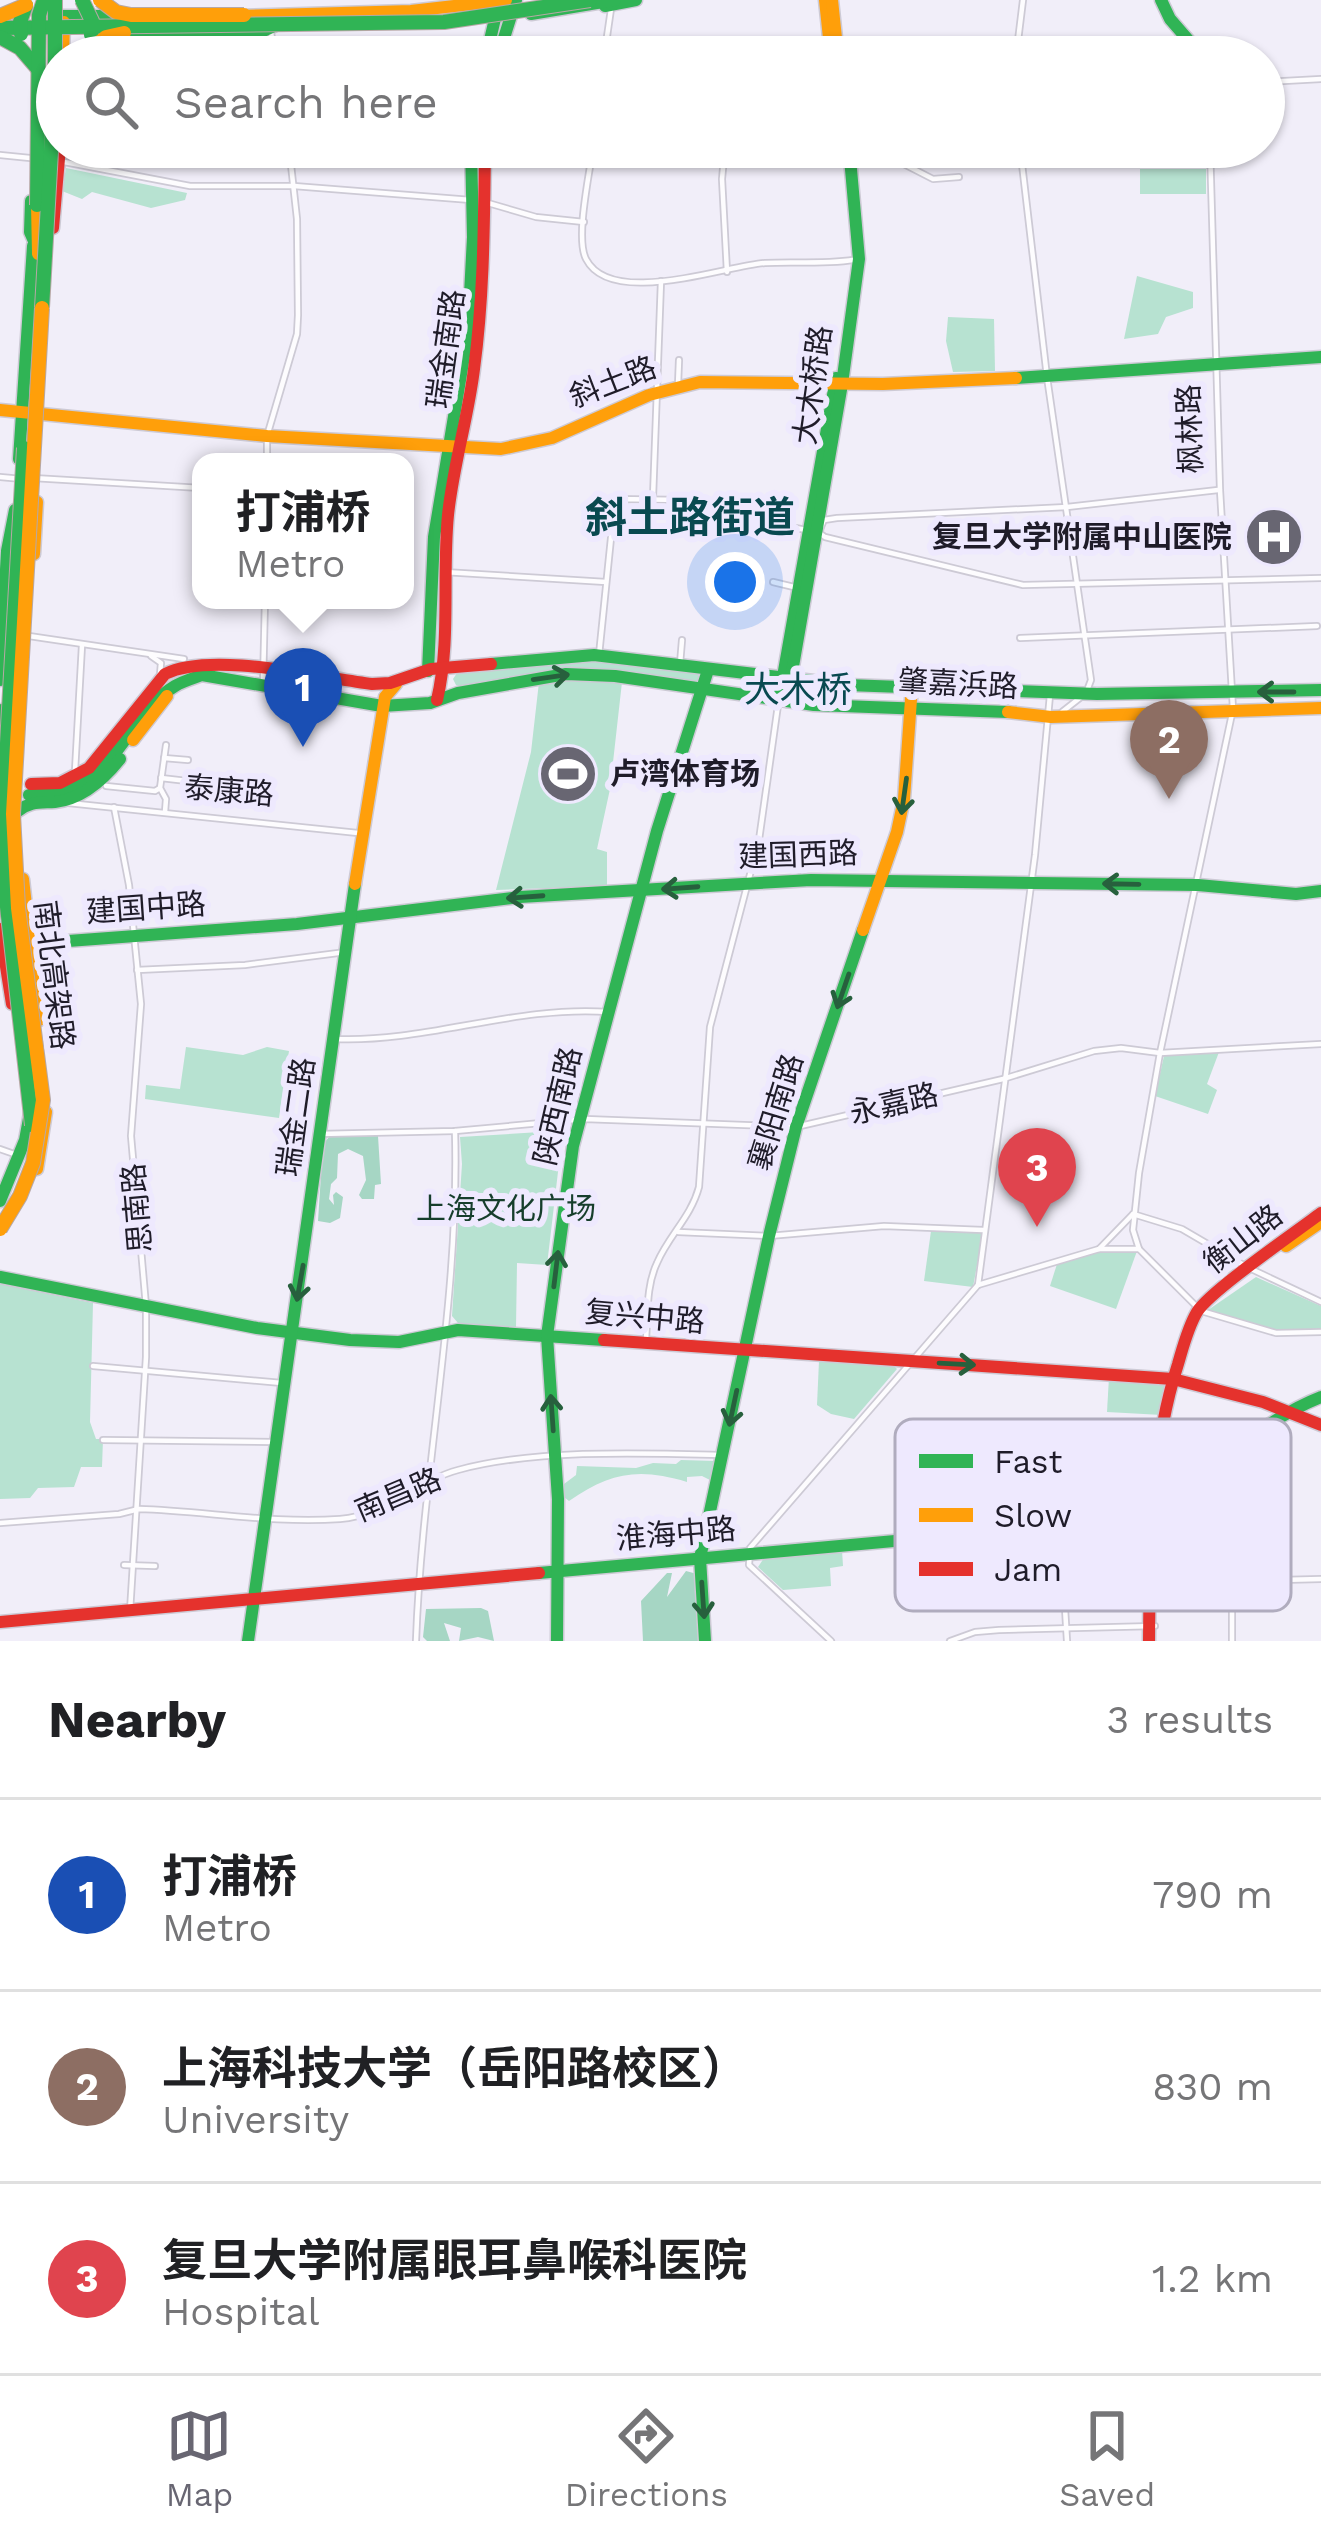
<!DOCTYPE html>
<html lang="en">
<head>
<meta charset="utf-8">
<style>
	:root { --surface:#fff; --page:#f2f2f2; --text:#202124; --muted:#757577; --line:#e0e0e0; --accent:#686672 }
	body { margin:0; font-family:"Work Sans","Noto Sans SC",sans-serif; background:var(--page); color:var(--text) }
	.you { position:absolute; left:735px; top:582px; width:42px; height:42px; margin:-30px; border:9px solid #fff; border-radius:50%; background:#1a73e8; box-shadow:0 0 0 18px #1a73e833 }
	.badge { display:grid; place-items:center; width:78px; height:78px; border-radius:50%; background:var(--accent); color:#fff; font-size:39px; font-weight:700 }
	.pin { position:absolute; translate:-50% -99px; filter:drop-shadow(0 3px 6px #0008) }
	.pin::after { content:''; position:absolute; top:63px; width:42px; height:36px; background:inherit; clip-path:polygon(0 0,100% 0,50% 100%) }
	.popup { position:absolute; left:192px; top:453px; width:222px; height:156px; box-sizing:border-box; display:grid; place-content:center; border-radius:24px; background:var(--surface); filter:drop-shadow(0 3px 9px #0005); font-size:39px; white-space:nowrap; color:var(--muted) }
	.popup b { font-size:45px; color:var(--text) }
	.popup::after { content:''; position:absolute; left:50%; top:100%; margin-left:-24px; border:24px solid transparent; border-top-color:var(--surface) }
	.list { margin:0; padding:0; list-style:none }
	h2 { display:flex; justify-content:space-between; align-items:center; height:156px; margin:0; padding:0 48px; font-size:51px }
	h2 small { font-size:39px; font-weight:400; color:var(--muted) }
	.list li { display:grid; grid-template-columns:78px 1fr auto; gap:36px; align-items:center; box-sizing:border-box; height:192px; padding:0 48px; border-top:3px solid var(--line) }
	.list b { display:block; font-size:45px; white-space:nowrap }
	.list p { margin:0; font-size:39px; white-space:nowrap; color:var(--muted) }
	.list em { font-size:39px; font-style:normal; color:var(--muted) }
	.icon { flex:none; width:66px; height:66px; fill:none; stroke:currentColor; stroke-width:2; stroke-linecap:round; stroke-linejoin:round }
	.map { position:relative; flex:none; width:1321px; height:1641px; overflow:hidden }
	.search { position:absolute; background:var(--surface); box-shadow:0 3px 9px #0004; left:36px; right:36px; top:36px; height:132px; display:flex; align-items:center; gap:30px; box-sizing:border-box; padding:0 42px; border-radius:66px; color:var(--muted); font-size:45px }
	.sheet { height:732px; background:var(--surface) }
	nav { display:flex; justify-content:space-around; align-items:center; box-sizing:border-box; height:168px; border-top:3px solid var(--line); background:var(--surface); font-size:33px; color:var(--muted) }
	nav a { display:grid; justify-items:center; gap:6px }
	nav .on { color:var(--accent) }
	.map>svg:first-child { display:block }
	.green { fill:#b7e2d1 }
	.forest { fill:#a6d6c4 }
	.lines { fill:none; stroke-linecap:round; stroke-linejoin:round }
	.street-casing { stroke:#cdcad5; stroke-width:8 }
	.fast-casing { stroke:#cdcad5; stroke-width:15 }
	.slow-casing { stroke:#cdcad5; stroke-width:15 }
	.jam-casing { stroke:#cdcad5; stroke-width:15 }
	.street { stroke:#fdfcfe; stroke-width:4.5 }
	.fast { stroke:#30b455; stroke-width:12 }
	.slow { stroke:#ff9f0a; stroke-width:12 }
	.jam { stroke:#e5322d; stroke-width:12 }
	.fast-bridge-casing { stroke:#b7a8a6; stroke-width:16; stroke-linecap:butt }
	.slow-bridge-casing { stroke:#b7a8a6; stroke-width:16; stroke-linecap:butt }
	.fast-bridge { stroke:#30b455; stroke-width:14 }
	.slow-bridge { stroke:#ff9f0a; stroke-width:14 }
	.oneway { stroke:#27603d }
	.labels { text-anchor:middle; stroke-width:12; stroke-linejoin:round; paint-order:stroke }
	.street-label { font-size:30px; fill:#1f1c29; stroke:#eee9fe }
	.poi-label { font-size:30px; font-weight:bold; fill:#1f1c29; stroke:#eee9fe; text-anchor:end }
	.park-label { font-size:30px; fill:#163e2c; stroke:#eee9fe }
	.quarter-label { font-size:36px; fill:#094950; stroke:#eee9fe }
	.district-label { font-size:42px; font-weight:bold; fill:#094950; stroke:#eee9fe }
	.key { fill:#eee9fe; stroke:#b0acbe; stroke-width:3 }
	.key-label { font-size:33px; fill:#1f1c29 }
</style>
</head>
<body>
<div class="map">
<svg width="1321" height="1641" viewBox="0 0 1321 1641">
	<rect width="100%" height="100%" fill="#f1eef9"/>
	<!-- green -->
	<g class="green">
		<path d="M 66,168 L 187,193 L 185,200 L 151,208 L 92,192 L 82,199 L 62,191 Z"/>
		<rect x="1140" y="169" width="66" height="25"/>
		<path d="M 1137,276 L 1193,292 L 1193,308 L 1166,317 L 1158,334 L 1124,339 Z"/>
		<path d="M 948,317 L 994,319 L 995,371 L 953,372 L 946,341 Z"/>
		<path d="M 569,656 L 697,671 L 700,679 L 694,682 L 576,669 L 463,687 L 456,685 L 453,679 L 457,673 Z"/>
		<path d="M 567,678 L 622,682 L 610,789 L 597,849 L 607,852 L 607,886 L 496,890 L 531,752 L 539,682 Z"/>
		<path d="M 186,1047 L 243,1055 L 267,1047 L 289,1051 L 279,1118 L 145,1099 L 146,1085 L 180,1089 Z"/>
		<path d="M 1219,1052 L 1207,1084 L 1217,1090 L 1208,1114 L 1155,1096 L 1164,1056 Z"/>
		<path d="M 556,1131 L 562,1138 L 547,1265 L 517,1263 L 516,1327 L 458,1323 L 452,1316 L 462,1164 L 460,1137 Z"/>
		<path d="M 931,1231 L 983,1233 L 973,1287 L 924,1281 Z"/>
		<path d="M 1101,1251 L 1137,1251 L 1116,1309 L 1050,1286 L 1057,1264 Z"/>
		<path d="M 1256,1277 L 1321,1306 L 1321,1330 L 1275,1331 L 1208,1310 Z"/>
		<path d="M 0,1284 L 93,1303 L 90,1422 L 96,1439 L 103,1439 L 102,1467 L 81,1467 L 74,1487 L 38,1488 L 30,1498 L 0,1499 Z"/>
		<path d="M 819,1361 L 893,1365 L 897,1369 L 854,1419 L 831,1414 L 817,1405 Z"/>
		<path d="M 1109,1377 L 1170,1382 L 1162,1415 L 1107,1412 Z"/>
		<path d="M 681,1460 L 716,1461 L 712,1481 L 702,1476 L 687,1477 L 687,1482 C 638,1467 609,1473 569,1501 L 564,1497 L 564,1484 L 576,1475 L 577,1466 L 636,1468 L 653,1463 L 676,1464 Z"/>
		<path d="M 842,1550 L 843,1566 L 830,1568 L 831,1586 L 783,1590 L 758,1567 L 764,1558 Z"/>
	</g>
	<!-- forest -->
	<g class="forest">
		<path d="M 330,1136 L 378,1136 L 381,1184 L 375,1185 L 374,1199 L 362,1199 L 359,1195 L 366,1180 L 363,1156 L 348,1149 L 338,1154 L 337,1178 L 331,1184 L 329,1199 L 334,1205 L 333,1195 L 336,1192 L 343,1197 L 340,1218 L 330,1223 L 318,1221 L 323,1144 Z"/>
		<path d="M 686,1571 L 697,1574 L 703,1641 L 643,1641 L 641,1601 L 667,1573 L 672,1573 L 667,1597 Z"/>
		<path d="M 481,1608 L 488,1611 L 494,1641 L 478,1637 L 459,1641 L 461,1628 L 444,1623 L 450,1641 L 427,1641 L 423,1637 L 426,1609 Z"/>
	</g>
	<g class="lines">
		<defs>
			<g id="street">
				<path d="M 271,33 L 276,57"/>
				<path d="M 604,57 L 611,9"/>
				<path d="M 1016,57 L 1023,0"/>
				<path d="M 1264,82 L 1321,79"/>
				<path d="M 593,147 C 590,172 575,238 586,259 C 611,308 724,266 765,263 C 795,261 828,265 859,259"/>
				<path d="M 725,147 L 722,179 L 727,272"/>
				<path d="M 1020,147 L 1047,377 L 1091,680 L 1088,688"/>
				<path d="M 1210,147 L 1220,490 L 1233,709 L 1160,1053 L 1139,1173 L 1133,1230 L 1139,1249 L 1201,1311 L 1276,1333 L 1321,1332"/>
				<path d="M 0,155 L 30,158"/>
				<path d="M 59,161 L 190,186 L 294,186 L 471,200"/>
				<path d="M 855,162 L 894,159 L 933,179 L 959,177"/>
				<path d="M 488,203 L 536,217 L 584,222"/>
				<path d="M 678,385 L 679,360"/>
				<path d="M 267,462 L 267,436 L 297,334 L 298,315 L 297,219 L 289,147"/>
				<path d="M 0,477 L 22,479"/>
				<path d="M 33,478 L 201,488"/>
				<path d="M 653,497 L 661,281"/>
				<path d="M 821,527 L 824,520 L 837,518 L 1067,507 L 1218,490"/>
				<path d="M 818,532 L 825,537 L 1023,585 L 1321,578"/>
				<path d="M 444,572 L 606,582"/>
				<path d="M 773,582 L 798,588"/>
				<path d="M 29,636 L 184,659"/>
				<path d="M 1020,638 L 1317,626"/>
				<path d="M 599,655 L 615,499 L 684,500 L 748,520 L 807,530"/>
				<path d="M 151,656 L 161,663 L 160,674"/>
				<path d="M 680,664 L 682,640"/>
				<path d="M 263,684 L 265,600"/>
				<path d="M 1062,712 L 1081,697"/>
				<path d="M 164,758 L 188,760"/>
				<path d="M 75,771 L 82,645"/>
				<path d="M 161,778 L 187,781"/>
				<path d="M 106,786 L 155,791 L 160,788"/>
				<path d="M 68,803 L 358,833"/>
				<path d="M 114,807 L 129,885 L 141,1004 L 131,1136 L 146,1306 L 146,1357 L 130,1611"/>
				<path d="M 165,812 L 166,799 L 160,788 L 166,745"/>
				<path d="M 137,970 L 245,965 L 346,952"/>
				<path d="M 335,1039 C 427,1043 515,1005 609,1012"/>
				<path d="M 319,1134 L 455,1131 L 585,1119 L 796,1127 L 1003,1079 L 1094,1051 L 1121,1048 L 1160,1053 L 1321,1044"/>
				<path d="M 0,1149 L 17,1155"/>
				<path d="M 1133,1214 L 1182,1229 L 1247,1267 L 1321,1302"/>
				<path d="M 678,1232 L 769,1236 L 884,1226 L 983,1230"/>
				<path d="M 1099,1249 L 1133,1214"/>
				<path d="M 978,1285 L 1035,855 L 1050,695"/>
				<path d="M 646,1339 C 648,1314 646,1286 657,1263 C 669,1235 691,1217 699,1187 L 710,1027 L 759,840 L 778,705"/>
				<path d="M 93,1366 L 282,1383"/>
				<path d="M 103,1440 L 274,1442"/>
				<path d="M 0,1523 L 119,1514 L 139,1509 C 205,1511 274,1524 340,1519 C 384,1516 417,1481 458,1470 C 534,1449 644,1453 723,1455"/>
				<path d="M 1060,1526 L 1067,1641"/>
				<path d="M 124,1565 L 155,1566"/>
				<path d="M 1237,1581 L 1237,1521 L 1255,1523 L 1260,1429"/>
				<path d="M 1153,1583 L 1321,1579"/>
				<path d="M 416,1641 C 422,1471 460,1301 455,1131"/>
				<path d="M 831,1641 L 749,1565 L 750,1548 L 978,1285 L 1099,1249 L 1139,1249"/>
				<path d="M 950,1641 L 975,1632 L 999,1630 L 1155,1626"/>
				<path d="M 1232,1641 L 1232,1581"/>
			</g>
			<g id="fast">
				<path d="M 1161,0 L 1170,19 L 1203,57"/>
				<path d="M 605,6 L 636,0"/>
				<path d="M 531,14 L 615,0"/>
				<path d="M 46,16 L 122,16"/>
				<path d="M 116,33 L 261,32 L 274,26"/>
				<path d="M 486,57 L 497,10"/>
				<path d="M 498,57 L 516,0"/>
				<path d="M 31,201 L 30,232 L 34,241"/>
				<path d="M 1016,378 L 1321,357"/>
				<path d="M 19,459 L 33,246"/>
				<path d="M 491,664 L 594,655 L 847,685 L 1097,694 L 1321,690"/>
				<path d="M 428,671 L 434,537 L 468,332 L 473,237 L 471,147"/>
				<path d="M 0,680 L 7,551 L 15,510"/>
				<path d="M 779,699 L 836,378"/>
				<path d="M 787,701 L 842,384 L 859,259 L 849,147"/>
				<path d="M 0,738 L 2,710"/>
				<path d="M 29,795 C 41,794 55,794 67,790 C 120,772 130,713 175,686 C 183,681 194,678 202,675 L 382,706 L 430,703 L 458,693 L 566,674 L 615,676 L 814,705 L 1008,712"/>
				<path d="M 18,811 C 31,801 40,803 55,802 C 83,799 104,779 120,759"/>
				<path d="M 28,944 L 297,924 L 520,897 L 811,880 L 1198,885 L 1296,894 L 1321,891"/>
				<path d="M 0,1201 L 25,1140 L 30,1113"/>
				<path d="M 0,1277 L 257,1328 L 350,1340 L 399,1342 L 458,1330 L 604,1340"/>
				<path d="M 539,1573 L 1116,1521 C 1192,1496 1246,1426 1321,1397"/>
				<path d="M 248,1641 L 355,884"/>
				<path d="M 557,1641 L 558,1499 L 547,1336 L 573,1146 L 657,831 L 708,670"/>
				<path d="M 705,1641 L 700,1558 L 769,1236 L 796,1127 L 863,930"/>
			</g>
			<g id="slow">
				<path d="M 825,0 L 831,57"/>
				<path d="M 832,0 L 838,57"/>
				<path d="M 238,16 L 411,11 L 506,0"/>
				<path d="M 63,57 L 64,22"/>
				<path d="M 37,205 L 38,254"/>
				<path d="M 0,410 L 267,436 L 501,449 L 552,438 L 649,395 L 700,382 L 883,384 L 1016,378"/>
				<path d="M 34,554 L 37,502"/>
				<path d="M 1008,712 L 1051,717 L 1321,708"/>
				<path d="M 133,740 L 167,696"/>
				<path d="M 23,879 L 39,1020"/>
				<path d="M 355,884 L 385,697 L 396,684"/>
				<path d="M 863,930 L 897,832 L 904,799 L 912,685"/>
				<path d="M 37,1169 L 46,1112"/>
				<path d="M 1286,1246 L 1321,1222"/>
			</g>
			<g id="jam">
				<path d="M 53,228 L 60,147"/>
				<path d="M 437,700 C 451,641 442,576 448,515 C 453,466 468,418 474,369 C 484,296 484,221 485,147"/>
				<path d="M 31,784 L 60,783 L 89,768 L 165,674 C 211,651 318,677 372,684 L 390,683 L 431,669 L 491,664"/>
				<path d="M 0,929 L 12,1004"/>
				<path d="M 604,1340 L 1173,1379 L 1263,1402 L 1321,1425"/>
				<path d="M 0,1622 L 539,1573"/>
				<path d="M 1149,1641 C 1150,1548 1149,1454 1178,1364 C 1183,1347 1188,1327 1197,1312 C 1210,1291 1296,1232 1321,1213"/>
			</g>
		</defs>
		<!-- street casing -->
		<use href="#street" class="street-casing"/>
		<!-- fast casing -->
		<use href="#fast" class="fast-casing"/>
		<!-- slow casing -->
		<use href="#slow" class="slow-casing"/>
		<!-- jam casing -->
		<use href="#jam" class="jam-casing"/>
		<!-- street -->
		<use href="#street" class="street"/>
		<!-- fast -->
		<use href="#fast" class="fast"/>
		<!-- slow -->
		<use href="#slow" class="slow"/>
		<!-- jam -->
		<use href="#jam" class="jam"/>
		<defs>
			<g id="fast-bridge">
				<path d="M 82,0 L 92,21 L 91,35"/>
				<path d="M 0,28 L 444,22 L 590,0"/>
				<path d="M 21,34 L 20,22 L 26,5"/>
				<path d="M 0,37 L 20,48 L 38,69"/>
				<path d="M 37,205 L 39,15 L 44,0"/>
				<path d="M 42,308 L 55,82 L 55,0"/>
				<path d="M 24,448 L 3,813 L 6,898 L 32,1125"/>
			</g>
			<g id="slow-bridge">
				<path d="M 100,0 L 116,12 L 131,15 L 244,15"/>
				<path d="M 0,16 L 26,5"/>
				<path d="M 82,56 L 106,37 L 124,33"/>
				<path d="M 0,1229 L 20,1196 L 33,1163 L 43,1100 L 18,908 L 13,814 L 42,308"/>
			</g>
		</defs>
		<!-- fast-bridge casing -->
		<use href="#fast-bridge" class="fast-bridge-casing"/>
		<!-- slow-bridge casing -->
		<use href="#slow-bridge" class="slow-bridge-casing"/>
		<!-- fast-bridge -->
		<use href="#fast-bridge" class="fast-bridge"/>
		<!-- slow-bridge -->
		<use href="#slow-bridge" class="slow-bridge"/>
	</g>
	<!-- one-way arrows -->
	<defs><path id="oneway-shaft" d="M-6 0H5M1.5-3L5.5 0L1.5 3" fill="none" stroke-width="1.6" stroke-linecap="round" stroke-linejoin="round" transform="scale(3)"/></defs>
	<g class="oneway">
		<use href="#oneway-shaft" transform="translate(551 677) rotate(-8)"/>
		<use href="#oneway-shaft" transform="translate(1276 692) rotate(180)"/>
		<use href="#oneway-shaft" transform="translate(904 796) rotate(98)"/>
		<use href="#oneway-shaft" transform="translate(1121 884) rotate(-179)"/>
		<use href="#oneway-shaft" transform="translate(680 888) rotate(176)"/>
		<use href="#oneway-shaft" transform="translate(525 897) rotate(176)"/>
		<use href="#oneway-shaft" transform="translate(843 991) rotate(109)"/>
		<use href="#oneway-shaft" transform="translate(556 1269) rotate(-83)"/>
		<use href="#oneway-shaft" transform="translate(300 1283) rotate(100)"/>
		<use href="#oneway-shaft" transform="translate(957 1364) rotate(3)"/>
		<use href="#oneway-shaft" transform="translate(733 1408) rotate(102)"/>
		<use href="#oneway-shaft" transform="translate(552 1413) rotate(-94)"/>
		<use href="#oneway-shaft" transform="translate(703 1600) rotate(86)"/>
	</g>
	<!-- icons -->
	<defs>
		<symbol id="hospital-disc" viewBox="-11 -11 22 22"><circle r="9.5" fill="#686672" stroke="#eee9fe"/><path d="M-5-5h3v3.5h4V-5h3V5h-3V1.5h-4V5h-3Z" fill="#fff"/></symbol>
		<symbol id="stadium-disc" viewBox="-11 -11 22 22"><circle r="9.5" fill="#686672" stroke="#eee9fe"/><path d="M0-5a6.5 5 0 1 0 0 10a6.5 5 0 1 0 0-10ZM-3.5-1.8h7v3.6h-7Z" fill="#fff"/></symbol>
	</defs>
	<g fill-rule="evenodd">
		<use href="#hospital-disc" x="1241" y="504" width="66" height="66"/>
		<use href="#stadium-disc" x="535" y="741" width="66" height="66"/>
	</g>
	<g class="labels">
		<!-- street labels -->
		<g class="street-label">
			<text transform="translate(446 349) rotate(-82)" y="10">瑞金南路</text>
			<text transform="translate(613 382) rotate(-21)" y="10">斜土路</text>
			<text transform="translate(813 385) rotate(-82)" y="10">大木桥路</text>
			<text transform="translate(1190 429) rotate(-92)" y="10">枫林路</text>
			<text transform="translate(958 684) rotate(3)" y="10">肇嘉浜路</text>
			<text transform="translate(229 791) rotate(5)" y="10">泰康路</text>
			<text transform="translate(798 855) rotate(-2)" y="10">建国西路</text>
			<text transform="translate(146 908) rotate(-4)" y="10">建国中路</text>
			<text transform="translate(54 975) rotate(83)" y="10">南北高架路</text>
			<text transform="translate(894 1104) rotate(-13)" y="10">永嘉路</text>
			<text transform="translate(558 1106) rotate(-77)" y="10">陕西南路</text>
			<text transform="translate(776 1112) rotate(-73)" y="10">襄阳南路</text>
			<text transform="translate(296 1117) rotate(-82)" y="10">瑞金二路</text>
			<text transform="translate(137 1208) rotate(-95)" y="10">思南路</text>
			<text transform="translate(1243 1239) rotate(-38)" y="10">衡山路</text>
			<text transform="translate(645 1317) rotate(5)" y="10">复兴中路</text>
			<text transform="translate(398 1495) rotate(-23)" y="10">南昌路</text>
			<text transform="translate(676 1534) rotate(-5)" y="10">淮海中路</text>
		</g>
		<!-- poi labels -->
		<g class="poi-label">
			<text x="1232" y="547">复旦大学附属中山医院</text>
			<text x="610" y="784" text-anchor="start">卢湾体育场</text>
		</g>
		<!-- park labels -->
		<g class="park-label">
			<text x="506" y="1219">上海文化广场</text>
		</g>
		<!-- quarter labels -->
		<g class="quarter-label">
			<text x="798" y="702">大木桥</text>
		</g>
		<!-- district labels -->
		<g class="district-label">
			<text x="690" y="532">斜土路街道</text>
		</g>
	</g>
	<!-- legend -->
	<rect x="895" y="1419" width="396" height="192" rx="18" class="key"/>
	<rect x="919" y="1454" width="54" height="14" fill="#30b455"/>
	<rect x="919" y="1508" width="54" height="14" fill="#ff9f0a"/>
	<rect x="919" y="1562" width="54" height="14" fill="#e5322d"/>
	<g class="key-label">
		<text x="994" y="1473">Fast</text>
		<text x="994" y="1527">Slow</text>
		<text x="994" y="1581">Jam</text>
	</g>
</svg>
<div class="you"></div>
<div class="pin badge" style="left:303px;top:747px;background:#1a4fb4">1</div>
<div class="popup"><b>打浦桥</b>Metro</div>
<div class="pin badge" style="left:1169px;top:799px;background:#8d6e63">2</div>
<div class="pin badge" style="left:1037px;top:1227px;background:#e0444e">3</div>
<div class="search"><svg class="icon" aria-label="search" viewBox="0 0 24 24"><circle cx="10" cy="10" r="6"/><path d="M15 15l6 6"/></svg>Search here</div>
</div>
<section class="sheet">
<h2>Nearby<small>3 results</small></h2>
<ul class="list">
<li><span class="badge" style="background:#1a4fb4">1</span><div><b>打浦桥</b><p>Metro</p></div><em>790 m</em></li>
<li><span class="badge" style="background:#8d6e63">2</span><div><b>上海科技大学（岳阳路校区）</b><p>University</p></div><em>830 m</em></li>
<li><span class="badge" style="background:#e0444e">3</span><div><b>复旦大学附属眼耳鼻喉科医院</b><p>Hospital</p></div><em>1.2 km</em></li>
</ul>
</section>
<nav>
<a class="on"><svg class="icon" aria-label="map" viewBox="0 0 24 24"><path d="M3 6l6-2 6 2 6-2v14l-6 2-6-2-6 2zM9 4v14M15 6v14"/></svg>Map</a>
<a><svg class="icon" aria-label="directions" viewBox="0 0 24 24"><path d="M12 3l9 9-9 9-9-9zM9 14v-3h6M13 9l2 2-2 2"/></svg>Directions</a>
<a><svg class="icon" aria-label="saved" viewBox="0 0 24 24"><path d="M7 4h10v16l-5-4-5 4z"/></svg>Saved</a>
</nav>
</body>
</html>
